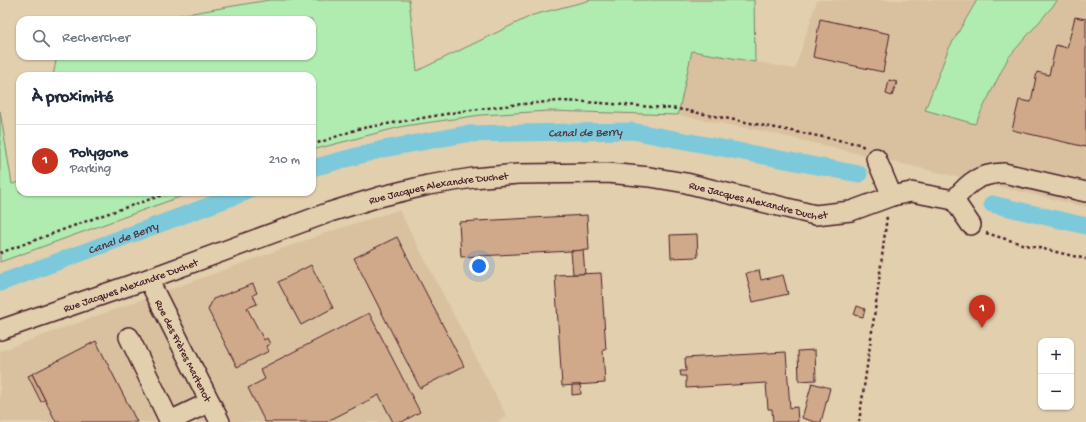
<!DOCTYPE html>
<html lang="fr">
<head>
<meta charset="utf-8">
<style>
	:root { --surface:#fff; --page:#f2f2f3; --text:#1f2937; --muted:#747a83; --line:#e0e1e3; --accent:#c8321e }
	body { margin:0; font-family:"Gochi Hand",sans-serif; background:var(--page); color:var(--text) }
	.controls { position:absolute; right:12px; bottom:12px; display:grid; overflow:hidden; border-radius:8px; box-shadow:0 1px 3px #0004 }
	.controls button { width:36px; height:36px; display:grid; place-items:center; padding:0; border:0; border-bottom:1px solid var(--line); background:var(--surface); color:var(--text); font:20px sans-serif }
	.you { position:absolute; left:479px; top:266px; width:14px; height:14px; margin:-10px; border:3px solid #fff; border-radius:50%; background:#1a73e8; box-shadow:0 0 0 6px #1a73e833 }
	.badge { display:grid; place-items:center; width:26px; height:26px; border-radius:50%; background:var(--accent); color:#fff; font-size:13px; font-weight:700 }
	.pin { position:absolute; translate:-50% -33px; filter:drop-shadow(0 1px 2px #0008) }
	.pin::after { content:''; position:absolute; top:21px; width:14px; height:12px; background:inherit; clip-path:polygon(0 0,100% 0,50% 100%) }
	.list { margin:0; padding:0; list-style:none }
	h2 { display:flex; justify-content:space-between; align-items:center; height:52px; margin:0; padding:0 16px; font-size:17px }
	h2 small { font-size:13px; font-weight:400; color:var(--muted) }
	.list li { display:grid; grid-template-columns:26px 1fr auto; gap:12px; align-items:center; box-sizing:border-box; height:72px; padding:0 16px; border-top:1px solid var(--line) }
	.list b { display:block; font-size:15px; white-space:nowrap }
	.list p { margin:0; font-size:13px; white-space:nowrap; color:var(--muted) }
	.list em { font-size:13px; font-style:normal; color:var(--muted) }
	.icon { flex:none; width:22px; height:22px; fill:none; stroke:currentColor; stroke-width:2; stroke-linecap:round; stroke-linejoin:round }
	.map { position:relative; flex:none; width:1086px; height:422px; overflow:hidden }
	.search { position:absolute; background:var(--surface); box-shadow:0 1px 3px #0004; left:16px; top:16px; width:300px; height:44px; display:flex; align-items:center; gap:10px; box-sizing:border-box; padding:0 14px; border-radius:12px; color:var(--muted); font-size:15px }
	.panel { position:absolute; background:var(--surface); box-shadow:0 1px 3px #0004; left:16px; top:72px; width:300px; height:124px; border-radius:12px }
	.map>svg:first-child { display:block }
	.built { fill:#d9c1a0 }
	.green { fill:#b0ebb0; stroke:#7d856e }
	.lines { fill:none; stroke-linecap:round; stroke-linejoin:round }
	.canal { stroke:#7cc9db; stroke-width:17 }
	.building { fill:#cfa98a; stroke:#4a1f2b }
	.minor-casing { stroke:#4a1f2b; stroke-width:22 }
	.path { stroke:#4a1f2b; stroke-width:2.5; stroke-dasharray:3 3; stroke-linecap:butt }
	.minor { stroke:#e1cfad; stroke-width:19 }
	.labels { text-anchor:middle; stroke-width:3.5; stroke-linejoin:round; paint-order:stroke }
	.street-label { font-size:11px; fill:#4a1f2b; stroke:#e1cfad }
	.water-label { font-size:12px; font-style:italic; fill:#523845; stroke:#e1cfad }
</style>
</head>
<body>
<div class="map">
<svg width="1086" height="422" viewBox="0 0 1086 422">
	<rect width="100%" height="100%" fill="#e1cfad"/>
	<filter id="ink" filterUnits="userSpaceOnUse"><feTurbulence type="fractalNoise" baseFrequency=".025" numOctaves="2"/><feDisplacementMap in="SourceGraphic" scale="8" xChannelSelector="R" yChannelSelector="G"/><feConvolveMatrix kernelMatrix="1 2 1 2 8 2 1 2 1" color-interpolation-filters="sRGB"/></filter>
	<g filter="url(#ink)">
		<!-- built -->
		<g class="built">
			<path d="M 817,0 L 977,0 L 948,50 L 975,124 L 1008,58 L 1058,0 L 1086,0 L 1086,207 L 771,133 L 678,115 L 692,50 L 795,69 Z"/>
			<path d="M 399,210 L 507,417 L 497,422 L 0,422 L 0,351 L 331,231 Z"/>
		</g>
		<!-- green -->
		<g class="green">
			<path d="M 269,0 L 409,0 L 417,71 L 533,15 L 591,0 L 754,0 L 755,62 L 692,51 L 678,115 L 549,111 L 481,115 L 404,126 L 312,150 L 312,76 L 53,76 L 57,56 L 312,56 L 312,20 L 151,20 Z"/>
			<path d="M 977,0 L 1058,0 L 1008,58 L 975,124 L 925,110 L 948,50 Z"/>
			<path d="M 0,111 L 12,184 L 20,182 L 20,192 L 193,192 L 0,262 Z"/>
		</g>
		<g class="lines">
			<!-- canal -->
			<g class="canal">
				<path id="s1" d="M 312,168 L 383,149 L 466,134 L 632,131 L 859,174"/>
				<path d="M 992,204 L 1086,226"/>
				<path id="s2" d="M 0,283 L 246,192"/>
			</g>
		</g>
		<!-- building -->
		<g class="building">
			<path d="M 1075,17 L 1086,19 L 1086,147 L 1012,130 L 1019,100 L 1031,102 L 1037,72 L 1049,75 L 1056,45 L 1067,48 Z"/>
			<path d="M 820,19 L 890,34 L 883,72 L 813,57 Z"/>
			<path d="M 889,80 L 897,82 L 892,96 L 886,94 Z"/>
			<path d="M 587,215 L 589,250 L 461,257 L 459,222 Z"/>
			<path d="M 697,234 L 698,257 L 671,258 L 670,235 Z"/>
			<path d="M 397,237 L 464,366 L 420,388 L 354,258 Z"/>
			<path d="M 583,250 L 585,274 L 573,274 L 571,251 Z"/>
			<path d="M 311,265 L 333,308 L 301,325 L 278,282 Z"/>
			<path d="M 759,270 L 761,280 L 783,275 L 788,294 L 753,302 L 746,273 Z"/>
			<path d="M 601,273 L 606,350 L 603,350 L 605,383 L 562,386 L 555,275 Z"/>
			<path d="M 253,284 L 257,293 L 253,295 L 257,304 L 247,308 L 264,340 L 267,338 L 270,344 L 266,346 L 269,351 L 237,367 L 208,310 L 213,299 Z"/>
			<path d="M 857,306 L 865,309 L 863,317 L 854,315 Z"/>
			<path d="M 369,313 L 420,412 L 402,422 L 393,422 L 379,395 L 326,422 L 265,422 L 248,388 L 265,379 L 260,369 Z"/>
			<path d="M 96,341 L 137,422 L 56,422 L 32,374 Z"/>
			<path d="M 815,350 L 816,380 L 799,381 L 798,351 Z"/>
			<path d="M 786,352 L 790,408 L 797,407 L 798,422 L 773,422 L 772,409 L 768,409 L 766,383 L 686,388 L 686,376 L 681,376 L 680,371 L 686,371 L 685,358 Z"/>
			<path d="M 32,374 L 45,400 L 41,402 L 28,376 Z"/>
			<path d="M 812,383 L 830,388 L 821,422 L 815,422 L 802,418 Z"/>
			<path d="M 572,385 L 580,385 L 581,394 L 572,395 Z"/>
		</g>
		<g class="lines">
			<defs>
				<g id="minor">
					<path d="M 876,158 L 892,196"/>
					<path d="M 954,200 C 970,181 979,174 1004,173 L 1086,192"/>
					<path id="s3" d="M 148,279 L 220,422"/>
					<path id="s4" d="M 0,330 L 148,279 L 330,212 L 379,197 L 428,185 L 473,178 L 518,174 L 607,173 L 650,177 L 686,183 L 815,215 L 851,211 L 892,196 L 911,192 L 954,200 L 971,225"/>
					<path d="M 129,337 L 170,422"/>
					<path d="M 170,421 L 210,402"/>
				</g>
			</defs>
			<!-- minor casing -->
			<use href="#minor" class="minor-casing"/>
			<!-- path -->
			<g class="path">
				<path d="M 312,145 L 358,129 L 463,111 L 512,105 L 559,101 L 587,102 L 678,109 L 859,144 L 864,147"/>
				<path d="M 986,233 L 1022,244 L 1086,259"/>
				<path d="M 0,253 L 103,215 L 172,192"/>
				<path d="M 859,422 L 878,289 L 887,216"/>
			</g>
			<!-- minor -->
			<use href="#minor" class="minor"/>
		</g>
	</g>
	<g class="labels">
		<!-- street labels -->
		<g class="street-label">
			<text dy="4" stroke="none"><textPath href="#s4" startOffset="462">Rue Jacques Alexandre Duchet</textPath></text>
			<text dy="4" stroke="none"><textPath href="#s4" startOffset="786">Rue Jacques Alexandre Duchet</textPath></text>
			<text dy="4" stroke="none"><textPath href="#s4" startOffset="138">Rue Jacques Alexandre Duchet</textPath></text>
			<text dy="4" stroke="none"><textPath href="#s3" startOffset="80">Rue des Frères Martenot</textPath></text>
		</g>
		<!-- water labels -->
		<g class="water-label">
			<text dy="4" stroke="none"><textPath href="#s1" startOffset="277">Canal de Berry</textPath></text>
			<text dy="4" stroke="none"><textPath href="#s2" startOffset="131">Canal de Berry</textPath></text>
		</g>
	</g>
</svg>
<div class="controls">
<button>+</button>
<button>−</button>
</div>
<div class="you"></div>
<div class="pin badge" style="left:982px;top:328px">1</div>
<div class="search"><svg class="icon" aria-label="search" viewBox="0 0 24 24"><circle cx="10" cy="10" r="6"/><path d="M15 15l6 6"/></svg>Rechercher</div>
<section class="panel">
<h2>À proximité<small></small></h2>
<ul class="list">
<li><span class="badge">1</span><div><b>Polygone</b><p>Parking</p></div><em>210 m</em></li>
</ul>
</section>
</div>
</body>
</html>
